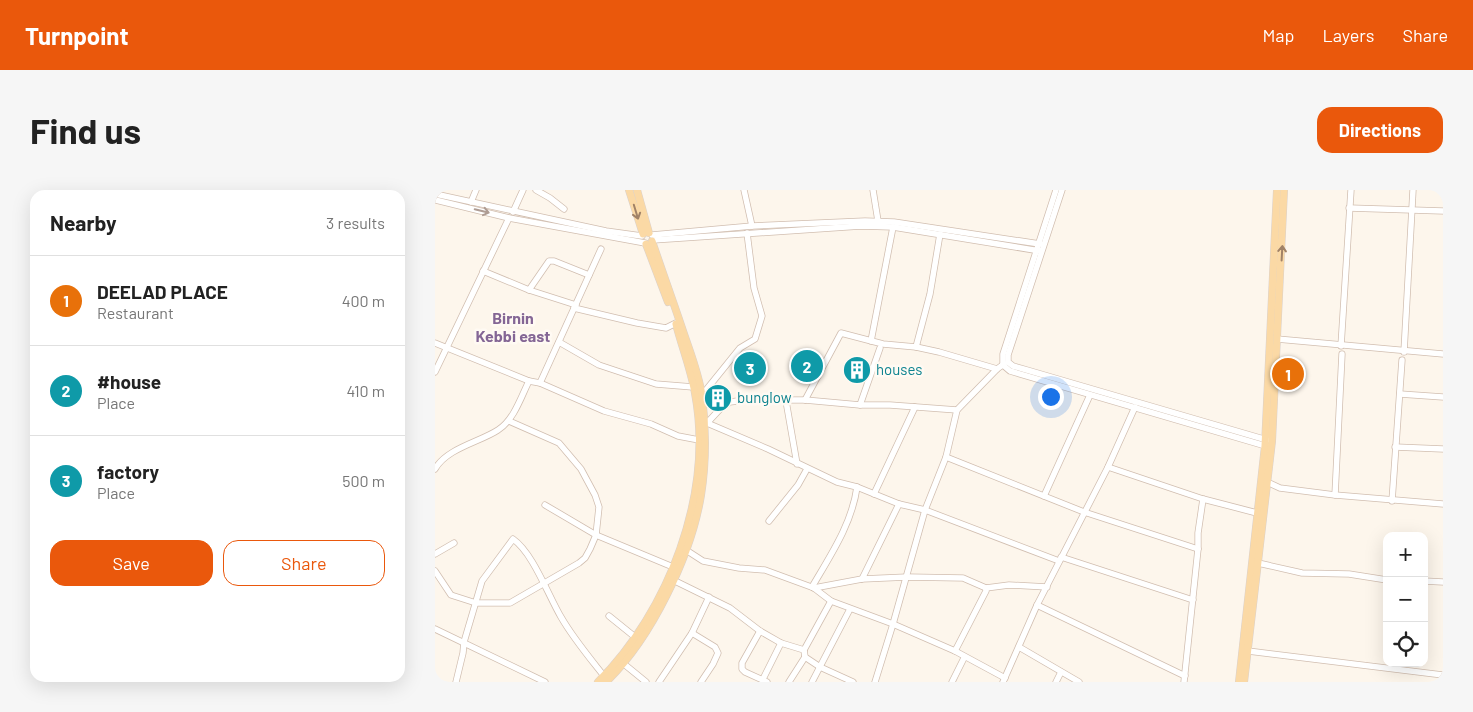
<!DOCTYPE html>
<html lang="en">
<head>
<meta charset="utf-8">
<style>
	:root { --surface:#fff; --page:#f6f6f6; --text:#222; --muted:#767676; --line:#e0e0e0; --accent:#ea580c }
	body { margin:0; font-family:Barlow,sans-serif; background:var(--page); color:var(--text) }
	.controls { position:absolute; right:15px; bottom:15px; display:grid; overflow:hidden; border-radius:10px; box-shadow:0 5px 20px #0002 }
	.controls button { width:45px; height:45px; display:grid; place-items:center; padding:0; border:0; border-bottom:1px solid var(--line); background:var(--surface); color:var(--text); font:25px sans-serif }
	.you { position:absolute; left:615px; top:206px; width:18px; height:18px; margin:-12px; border:4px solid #fff; border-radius:50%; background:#1a73e8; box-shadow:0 0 0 8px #1a73e833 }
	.badge { display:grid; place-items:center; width:32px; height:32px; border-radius:50%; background:var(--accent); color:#fff; font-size:16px; font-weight:700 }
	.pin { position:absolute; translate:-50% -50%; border:2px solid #fff; box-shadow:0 1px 5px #0006 }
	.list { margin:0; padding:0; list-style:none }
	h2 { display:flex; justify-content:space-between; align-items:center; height:65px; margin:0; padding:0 20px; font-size:21px }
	h2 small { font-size:16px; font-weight:400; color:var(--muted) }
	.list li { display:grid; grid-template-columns:32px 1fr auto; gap:15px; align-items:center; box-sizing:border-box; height:90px; padding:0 20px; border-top:1px solid var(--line) }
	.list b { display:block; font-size:19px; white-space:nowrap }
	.list p { margin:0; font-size:16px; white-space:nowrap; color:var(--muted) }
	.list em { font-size:16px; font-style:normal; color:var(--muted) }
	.actions { display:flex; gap:10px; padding:15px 20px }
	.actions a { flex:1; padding:11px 0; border:1px solid var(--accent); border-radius:15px; text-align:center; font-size:18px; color:var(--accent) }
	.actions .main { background:var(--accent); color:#fff }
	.icon { flex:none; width:28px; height:28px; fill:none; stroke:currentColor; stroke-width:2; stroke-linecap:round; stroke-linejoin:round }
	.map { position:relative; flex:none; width:1008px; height:492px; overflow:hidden; border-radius:15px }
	header { display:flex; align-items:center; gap:30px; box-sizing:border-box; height:70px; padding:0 25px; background:var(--accent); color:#fff }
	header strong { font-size:24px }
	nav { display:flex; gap:28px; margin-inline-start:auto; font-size:18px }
	.intro { display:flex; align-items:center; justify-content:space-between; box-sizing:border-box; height:120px; padding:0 30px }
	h1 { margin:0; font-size:35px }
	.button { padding:12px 22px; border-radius:15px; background:var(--accent); color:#fff; font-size:18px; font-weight:700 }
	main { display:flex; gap:30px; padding:0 30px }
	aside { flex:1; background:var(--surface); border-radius:15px; box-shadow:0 5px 20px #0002 }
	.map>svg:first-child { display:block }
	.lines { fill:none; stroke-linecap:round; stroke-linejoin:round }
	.minor-casing { stroke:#d1beb0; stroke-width:7 }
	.major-casing { stroke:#dad1cd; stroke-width:8 }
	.minor { stroke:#fff; stroke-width:5.5 }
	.major { stroke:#fbd9a5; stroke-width:7 }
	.oneway { stroke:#af9d94 }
	.oneway2 { stroke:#a18267 }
	.labels { text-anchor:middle; stroke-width:5; stroke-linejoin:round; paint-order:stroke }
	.culture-label { font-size:15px; fill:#0d838f; stroke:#fffaf3; text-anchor:start }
	.neighbourhood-label { font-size:16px; font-weight:bold; fill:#846695; stroke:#fffaf3 }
</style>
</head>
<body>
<header>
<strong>Turnpoint</strong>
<nav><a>Map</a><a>Layers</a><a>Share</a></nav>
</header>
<div class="intro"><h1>Find us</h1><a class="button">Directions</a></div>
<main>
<aside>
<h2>Nearby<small>3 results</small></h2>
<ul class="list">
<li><span class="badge" style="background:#e8710a">1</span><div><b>DEELAD PLACE</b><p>Restaurant</p></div><em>400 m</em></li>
<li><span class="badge" style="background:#0f9aa8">2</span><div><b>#house</b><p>Place</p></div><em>410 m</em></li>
<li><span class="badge" style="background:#0f9aa8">3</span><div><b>factory</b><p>Place</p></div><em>500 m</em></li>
</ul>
<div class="actions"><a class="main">Save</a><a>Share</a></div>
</aside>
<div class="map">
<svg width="1008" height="492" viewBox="0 0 1008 492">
	<rect width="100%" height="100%" fill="#fdf6ec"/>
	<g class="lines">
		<defs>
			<g id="minor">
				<path d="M 101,0 L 115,8 L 129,19"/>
				<path d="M 309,0 L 317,36"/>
				<path d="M 438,0 L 443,31"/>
				<path d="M 621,0 L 568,164 L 568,175 L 575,181 L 834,257"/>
				<path d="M 627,0 L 573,165 L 573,172 L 578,176 L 592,180 L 832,250"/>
				<path d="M 0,4 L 171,41 L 207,46"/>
				<path d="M 0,10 L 74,28 L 210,53"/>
				<path d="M 36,12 L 41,0"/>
				<path d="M 914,18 L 1008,21"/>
				<path d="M 78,22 L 88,0"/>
				<path d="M 217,45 L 317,36 L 430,31 L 459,32 L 605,54"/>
				<path d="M 218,50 L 426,36 L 458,37 L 605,61"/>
				<path d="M 48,81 L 94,100 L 141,115"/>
				<path d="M 94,100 L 114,71 L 119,71 L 154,85"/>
				<path d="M 139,118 L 202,133 L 231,138 L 241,133"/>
				<path d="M 842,149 L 1008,164"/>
				<path d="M 436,151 L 458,37"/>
				<path d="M 124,152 L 164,175 L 221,194 L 258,197"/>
				<path d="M 0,153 L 94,191 L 105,193 L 169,221 L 216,234 L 243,246 L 264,250"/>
				<path d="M 906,156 L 916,0"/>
				<path d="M 481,157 L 495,104 L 505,44"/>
				<path d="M 969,162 L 978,0"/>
				<path d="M 0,182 L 74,28"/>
				<path d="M 105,193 L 166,59"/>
				<path d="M 965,204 L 1008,207"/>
				<path d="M 267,205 L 305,158 L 320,149 L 327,126 L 319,98 L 312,43"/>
				<path d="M 370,210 L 406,143 L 448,154 L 481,157 L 504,162 L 562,179"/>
				<path d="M 351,211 L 362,274"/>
				<path d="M 425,215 L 445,158"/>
				<path d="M 269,233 L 272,233 L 286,218 L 295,212 L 310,210 L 370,210 L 425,215 L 455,215 L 522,220"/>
				<path d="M 272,233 L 333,259 L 402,292 L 422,297 L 464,314 L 490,320 L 624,371"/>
				<path d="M 960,257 L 1008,259"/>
				<path d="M 511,267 L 649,322 L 763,359"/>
				<path d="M 673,277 L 768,309 L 822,323"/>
				<path d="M 0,279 C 12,258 45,252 63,240 C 79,230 86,207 94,191"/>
				<path d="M 832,292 L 845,298 L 900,305 L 1008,314"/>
				<path d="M 439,304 L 480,217"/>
				<path d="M 900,305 L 907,164"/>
				<path d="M 609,306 L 655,205"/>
				<path d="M 957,311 L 967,170"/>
				<path d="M 110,315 L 161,345 L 238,377"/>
				<path d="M 334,331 L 363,295 L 372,279"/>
				<path d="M 251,360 L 268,371 L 304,378 L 330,380 L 379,398 L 396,411 L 458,434 L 520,461 L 570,488"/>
				<path d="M 0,364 L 19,353"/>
				<path d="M 626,367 L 758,410"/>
				<path d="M 823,373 L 867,383 L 914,384 L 952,390"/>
				<path d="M 0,381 L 16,405 L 41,413 L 75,413 L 144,373 L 150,368 L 155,359 L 161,345 L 164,317 L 160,305 L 146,279 L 124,253 L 74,231"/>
				<path d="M 427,389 L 464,314"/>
				<path d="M 238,390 L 295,418 L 325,441 L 346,453 L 369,460 L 370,467 L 385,477 L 418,492"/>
				<path d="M 989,391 L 1008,392"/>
				<path d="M 377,397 C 395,366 417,334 422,297"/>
				<path d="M 379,398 L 427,389 L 472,387 L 528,388 L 551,398 L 574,395 L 612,397"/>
				<path d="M 602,415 L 750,486"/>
				<path d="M 174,426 L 200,447"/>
				<path d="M 0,439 L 110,492"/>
				<path d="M 325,441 L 307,473 L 307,479 L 310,482 L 332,492"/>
				<path d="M 257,443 L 280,457 L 283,463 L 278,474 L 266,492"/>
				<path d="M 584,457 L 644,492"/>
				<path d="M 369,460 L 396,411"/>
				<path d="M 520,461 L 551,401 L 551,398"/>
				<path d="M 813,461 L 1008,485"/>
				<path d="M 189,474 L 211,492"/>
				<path d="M 328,489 L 346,453"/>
				<path d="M 21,492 L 28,463 L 29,452 L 47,391 L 78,349 C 98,363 113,405 126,427 C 138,448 154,467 169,486"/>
				<path d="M 224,492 L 257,443 L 274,407"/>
				<path d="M 354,492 L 370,467"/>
				<path d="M 377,492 L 415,419"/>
				<path d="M 440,492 L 458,434 L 490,320 L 511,267 L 522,220 L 562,179 L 569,174"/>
				<path d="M 517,492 L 529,468"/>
				<path d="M 568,492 L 602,415 L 673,277 L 700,217"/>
				<path d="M 621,492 L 626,482"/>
				<path d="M 749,492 L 763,359 L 763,343 L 768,309"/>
			</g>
			<g id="major">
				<path d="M 194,0 L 208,44"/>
				<path d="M 202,0 L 214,43"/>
				<path d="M 211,54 L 233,112"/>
				<path d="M 163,492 C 234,421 279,304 260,203 C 256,180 247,157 241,134"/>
				<path d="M 171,492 C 216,449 256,366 266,305 C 271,273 271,238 267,206 C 264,184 255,162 248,141 C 238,111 227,81 217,51"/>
				<path d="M 804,492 L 830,256 L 842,0"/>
				<path d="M 809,492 L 837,251 L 849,0"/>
			</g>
		</defs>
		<!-- minor casing -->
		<use href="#minor" class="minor-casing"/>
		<!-- major casing -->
		<use href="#major" class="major-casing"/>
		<!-- minor -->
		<use href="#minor" class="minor"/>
		<!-- major -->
		<use href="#major" class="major"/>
	</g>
	<!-- one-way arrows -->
	<defs><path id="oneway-shaft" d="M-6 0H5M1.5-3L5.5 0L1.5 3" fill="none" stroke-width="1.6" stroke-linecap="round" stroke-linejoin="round" transform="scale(1.25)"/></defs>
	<use class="oneway" href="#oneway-shaft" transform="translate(47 21) rotate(14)"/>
	<g class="oneway2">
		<use href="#oneway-shaft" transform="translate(201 22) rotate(73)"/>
		<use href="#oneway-shaft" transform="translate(847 63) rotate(-87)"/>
	</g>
	<!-- icons -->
	<defs>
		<symbol id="building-disc" viewBox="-11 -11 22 22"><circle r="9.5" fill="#0f9aa8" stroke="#fffaf3"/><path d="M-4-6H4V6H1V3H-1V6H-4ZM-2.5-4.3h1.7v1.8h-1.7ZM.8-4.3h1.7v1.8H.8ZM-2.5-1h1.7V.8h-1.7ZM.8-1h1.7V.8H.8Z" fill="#fff"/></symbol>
	</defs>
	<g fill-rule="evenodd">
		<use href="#building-disc" x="406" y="164" width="32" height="32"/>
		<use href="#building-disc" x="267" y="192" width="32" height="32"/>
	</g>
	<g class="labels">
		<!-- culture labels -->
		<g class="culture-label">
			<text x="441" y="185">houses</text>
			<text x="302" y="213">bunglow</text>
		</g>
		<!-- neighbourhood labels -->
		<g class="neighbourhood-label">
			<text x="78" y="134">Birnin<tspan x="78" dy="18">Kebbi east</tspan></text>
		</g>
	</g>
</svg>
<div class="controls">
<button>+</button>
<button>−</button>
<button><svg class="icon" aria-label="locate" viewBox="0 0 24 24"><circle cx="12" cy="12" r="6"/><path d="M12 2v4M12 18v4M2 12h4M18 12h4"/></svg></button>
</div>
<div class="you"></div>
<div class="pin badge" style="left:853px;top:184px;background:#e8710a">1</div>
<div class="pin badge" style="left:372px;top:176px;background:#0f9aa8">2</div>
<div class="pin badge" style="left:315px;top:178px;background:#0f9aa8">3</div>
</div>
</main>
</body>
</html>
